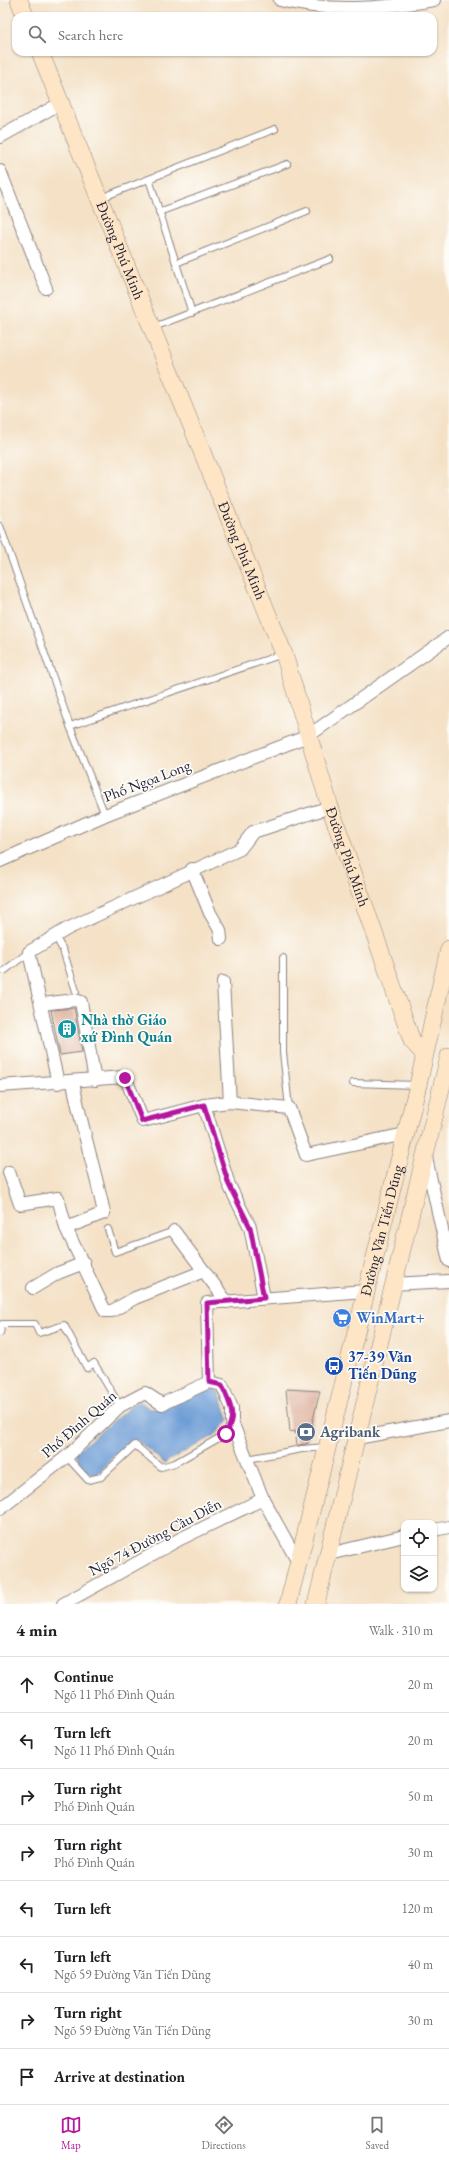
<!DOCTYPE html>
<html lang="en">
<head>
<meta charset="utf-8">
<style>
	:root { --surface:#fff; --page:#f2f2f2; --text:#202124; --muted:#757577; --line:#e0e0e0; --accent:#b5179e }
	body { margin:0; font-family:"EB Garamond",serif; background:var(--page); color:var(--text) }
	.controls { position:absolute; right:12px; bottom:12px; display:grid; overflow:hidden; border-radius:8px; box-shadow:0 1px 3px #0004 }
	.controls button { width:36px; height:36px; display:grid; place-items:center; padding:0; border:0; border-bottom:1px solid var(--line); background:var(--surface); color:var(--text); font:20px sans-serif }
	.stop { position:absolute; width:12px; height:12px; margin:-9px; border:3px solid #b5179e; border-radius:50%; background:#fff }
	.stop.end { background:#b5179e; border-color:#fff; box-shadow:0 1px 4px #0008 }
	.list { margin:0; padding:0; list-style:none }
	h2 { display:flex; justify-content:space-between; align-items:center; height:52px; margin:0; padding:0 16px; font-size:17px }
	h2 small { font-size:13px; font-weight:400; color:var(--muted) }
	.list li { display:grid; grid-template-columns:26px 1fr auto; gap:12px; align-items:center; box-sizing:border-box; height:56px; padding:0 16px; border-top:1px solid var(--line) }
	.list b { display:block; font-size:15px; white-space:nowrap }
	.list p { margin:0; font-size:13px; white-space:nowrap; color:var(--muted) }
	.list em { font-size:13px; font-style:normal; color:var(--muted) }
	.icon { flex:none; width:22px; height:22px; fill:none; stroke:currentColor; stroke-width:2; stroke-linecap:round; stroke-linejoin:round }
	.map { position:relative; flex:none; width:449px; height:1604px; overflow:hidden }
	.search { position:absolute; background:var(--surface); box-shadow:0 1px 3px #0004; left:12px; right:12px; top:12px; height:44px; display:flex; align-items:center; gap:10px; box-sizing:border-box; padding:0 14px; border-radius:12px; color:var(--muted); font-size:15px }
	.sheet { height:500px; background:var(--surface) }
	nav { display:flex; justify-content:space-around; align-items:center; box-sizing:border-box; height:56px; border-top:1px solid var(--line); background:var(--surface); font-size:11px; color:var(--muted) }
	nav a { display:grid; justify-items:center; gap:2px }
	nav .on { color:var(--accent) }
	.map>svg:first-child { display:block }
	.water { fill:#6c9cd6; stroke:#475f88 }
	.building { fill:#dbab97 }
	.lines { fill:none; stroke-linecap:round; stroke-linejoin:round }
	.lane-casing { stroke:#8b8280; stroke-width:8 }
	.street-casing { stroke:#8b8280; stroke-width:14 }
	.secondary-casing { stroke:#8b8280; stroke-width:18 }
	.lane { stroke:#fff; stroke-width:6 }
	.street { stroke:#fff; stroke-width:12 }
	.secondary { stroke:#fde5c5; stroke-width:17 }
	.route { stroke:#b5179e; stroke-width:5 }
	.labels { text-anchor:middle; stroke-width:3.5; stroke-linejoin:round; paint-order:stroke }
	.street-label { font-size:15px; fill:#22223b; stroke:#fdfcf7 }
	.culture-label { font-size:15px; font-weight:bold; fill:#0d838f; stroke:#fdfcf7; text-anchor:start }
	.shop-label { font-size:15px; font-weight:bold; fill:#366cbe; stroke:#fdfcf7; text-anchor:start }
	.transit-label { font-size:15px; font-weight:bold; fill:#164399; stroke:#fdfcf7; text-anchor:start }
	.service-label { font-size:15px; font-weight:bold; fill:#4e5e75; stroke:#fdfcf7; text-anchor:start }
</style>
</head>
<body>
<div class="map">
<svg width="449" height="1604" viewBox="0 0 449 1604">
	<rect width="100%" height="100%" fill="#fdfcf7"/>
	<filter id="ink" filterUnits="userSpaceOnUse"><feTurbulence type="fractalNoise" baseFrequency=".025" numOctaves="2"/><feDisplacementMap in="SourceGraphic" scale="8" xChannelSelector="R" yChannelSelector="G"/><feConvolveMatrix kernelMatrix="1 2 1 2 8 2 1 2 1" color-interpolation-filters="sRGB"/></filter>
	<filter id="wash" filterUnits="userSpaceOnUse"><feTurbulence type="fractalNoise" baseFrequency=".012" numOctaves="4" result="noise"/><feDisplacementMap in="SourceGraphic" scale="16" xChannelSelector="R" yChannelSelector="G"/><feGaussianBlur stdDeviation="0.9" result="paint"/><feColorMatrix in="noise" values="0 0 0 0 0 0 0 0 0 0 0 0 0 0 0 0 0 1.4 0 .05"/><feComposite in="paint" operator="in"/></filter>
	<g filter="url(#wash)">
		<rect width="100%" height="100%" fill="#f4e1c6"/>
		<!-- water -->
		<path class="water" d="M 210,1388 L 219,1392 L 229,1420 L 215,1435 L 164,1463 L 136,1439 L 114,1455 L 98,1474 L 89,1474 L 81,1466 L 76,1452 L 135,1403 L 141,1402 L 150,1409 L 168,1407 Z"/>
		<g id="blocks">
			<!-- building -->
			<g class="building">
				<path d="M 74,1008 L 82,1052 L 60,1055 L 51,1010 Z"/>
				<path d="M 286,1389 L 320,1391 L 307,1444 L 297,1445 L 295,1431 L 290,1432 Z"/>
			</g>
		</g>
	</g>
	<g filter="url(#ink)">
		<use href="#blocks" fill-opacity="0" stroke="#8b8280" stroke-width="1"/>
		<g class="lines">
			<defs>
				<g id="lane">
					<path d="M 149,179 L 192,313"/>
					<path d="M 101,198 L 275,129"/>
					<path d="M 159,212 L 287,164"/>
					<path d="M 176,263 L 307,211"/>
					<path d="M 154,327 L 330,259"/>
					<path d="M 0,526 L 70,726 L 105,815"/>
					<path d="M 70,726 L 283,654"/>
					<path d="M 55,936 L 63,950 L 76,991"/>
					<path d="M 283,958 L 283,1052 L 289,1108"/>
					<path d="M 4,971 L 29,952"/>
					<path d="M 353,1083 L 416,1085"/>
					<path d="M 108,1229 L 115,1252 L 174,1231"/>
					<path d="M 0,1333 L 2,1324 L 35,1324 L 39,1333 L 64,1325 L 87,1368 L 94,1363 L 120,1406"/>
					<path d="M 67,1457 L 88,1480 L 101,1477 L 135,1445 L 161,1467 L 175,1463 L 226,1434 L 231,1423"/>
					<path d="M 247,1459 L 302,1449 L 326,1447"/>
				</g>
				<g id="street">
					<path d="M 280,0 C 330,13 383,8 434,0"/>
					<path d="M 0,137 L 61,103"/>
					<path d="M 0,171 L 46,288"/>
					<path d="M 0,861 L 105,815 L 308,736 L 449,637"/>
					<path d="M 192,869 L 210,913 L 220,930 L 221,939"/>
					<path d="M 223,982 L 230,1102"/>
					<path d="M 42,1004 L 75,1000 L 81,1002 L 95,1080"/>
					<path d="M 58,1083 L 29,952 L 67,929 L 240,849 L 253,832 L 330,807"/>
					<path d="M 0,1086 L 124,1077 L 126,1079 L 143,1121 L 204,1105 L 230,1102 L 289,1108 L 306,1155 L 405,1134"/>
					<path d="M 204,1105 L 229,1185 L 250,1227 L 264,1298"/>
					<path d="M 426,1158 L 449,1261"/>
					<path d="M 9,1172 L 20,1204 L 58,1198 L 66,1228 L 104,1213 C 95,1169 81,1126 73,1082"/>
					<path d="M 66,1228 L 105,1311 L 112,1311 L 135,1298 L 204,1271"/>
					<path d="M 174,1231 L 227,1302"/>
					<path d="M 392,1284 L 449,1281"/>
					<path d="M 33,1288 L 58,1273 L 84,1263"/>
					<path d="M 209,1382 L 222,1385 L 232,1408 L 232,1422 L 263,1499 L 298,1562"/>
					<path d="M 357,1438 L 449,1421"/>
					<path d="M 0,1509 L 70,1454 L 120,1406 L 145,1393 L 162,1404 L 209,1382 L 207,1303 L 365,1291"/>
					<path d="M 434,1530 L 449,1527"/>
					<path d="M 329,1554 L 404,1536"/>
					<path d="M 63,1604 L 180,1539 L 263,1499"/>
				</g>
				<g id="secondary">
					<path d="M 19,0 L 25,16"/>
					<path id="s1" d="M 40,52 L 284,654 L 330,807 L 412,1041 L 424,1054"/>
					<path id="s2" d="M 288,1604 L 418,1085 L 449,949"/>
					<path d="M 316,1604 L 449,1056"/>
				</g>
			</defs>
			<!-- lane casing -->
			<use href="#lane" class="lane-casing"/>
			<!-- street casing -->
			<use href="#street" class="street-casing"/>
			<!-- secondary casing -->
			<use href="#secondary" class="secondary-casing"/>
			<!-- lane -->
			<use href="#lane" class="lane"/>
			<!-- street -->
			<use href="#street" class="street"/>
			<!-- secondary -->
			<use href="#secondary" class="secondary"/>
		</g>
	</g>
	<g class="lines" filter="url(#ink)">
		<!-- route -->
		<path class="route" d="M 125,1078 L 142,1121 L 204,1105 L 229,1185 L 250,1227 L 264,1298 L 207,1303 L 209,1382 L 222,1385 C 230,1405 237,1413 226,1434"/>
	</g>
	<!-- icons -->
	<defs>
		<symbol id="building-disc" viewBox="-11 -11 22 22"><circle r="9.5" fill="#0f9aa8" stroke="#fdfcf7"/><path d="M-4-6H4V6H1V3H-1V6H-4ZM-2.5-4.3h1.7v1.8h-1.7ZM.8-4.3h1.7v1.8H.8ZM-2.5-1h1.7V.8h-1.7ZM.8-1h1.7V.8H.8Z" fill="#fff"/></symbol>
		<symbol id="supermarket-disc" viewBox="-11 -11 22 22"><circle r="9.5" fill="#3f7fe0" stroke="#fdfcf7"/><path d="M-6-5.5h2.5l.6 2H6L4.5 2H-2.5L-4.4-4H-6ZM-1.5 3.2a1.3 1.3 0 1 0 .1 0ZM3 3.2a1.3 1.3 0 1 0 .1 0Z" fill="#fff"/></symbol>
		<symbol id="bus-disc" viewBox="-11 -11 22 22"><circle r="9.5" fill="#1a4fb4" stroke="#fdfcf7"/><path d="M-5-6H5V4H4V6H2V4H-2V6H-4V4H-5ZM-3.5-4V0h7V-4ZM-3.5 1.2v1.5H-2V1.2ZM2 1.2v1.5H3.5V1.2Z" fill="#fff"/></symbol>
		<symbol id="bank-disc" viewBox="-11 -11 22 22"><circle r="9.5" fill="#5c6f8a" stroke="#fdfcf7"/><path d="M-6-4H6V4H-6ZM0-2.3a2.3 2.3 0 1 0 0 4.6a2.3 2.3 0 1 0 0-4.6Z" fill="#fff"/></symbol>
	</defs>
	<g fill-rule="evenodd">
		<use href="#building-disc" x="56" y="1018" width="22" height="22"/>
		<use href="#supermarket-disc" x="331" y="1307" width="22" height="22"/>
		<use href="#bus-disc" x="323" y="1355" width="22" height="22"/>
		<use href="#bank-disc" x="295" y="1421" width="22" height="22"/>
	</g>
	<g class="labels">
		<!-- street labels -->
		<g class="street-label">
			<text dy="5" stroke="none"><textPath href="#s1" startOffset="214">Đường Phú Minh</textPath></text>
			<text dy="5" stroke="none"><textPath href="#s1" startOffset="538">Đường Phú Minh</textPath></text>
			<text transform="translate(147 781) rotate(-21)" y="5">Phố Ngọa Long</text>
			<text dy="5" stroke="none"><textPath href="#s1" startOffset="862">Đường Phú Minh</textPath></text>
			<text dy="5" stroke="none"><textPath href="#s2" startOffset="385">Đường Văn Tiến Dũng</textPath></text>
			<text transform="translate(79 1424) rotate(-41)" y="5">Phố Đình Quán</text>
			<text transform="translate(155 1537) rotate(-28)" y="5">Ngõ 74 Đường Cầu Diễn</text>
		</g>
		<!-- culture labels -->
		<g class="culture-label">
			<text x="81" y="1025">Nhà thờ Giáo<tspan x="81" dy="17">xứ Đình Quán</tspan></text>
		</g>
		<!-- shop labels -->
		<g class="shop-label">
			<text x="356" y="1323">WinMart+</text>
		</g>
		<!-- transit labels -->
		<g class="transit-label">
			<text x="348" y="1362">37-39 Văn<tspan x="348" dy="17">Tiến Dũng</tspan></text>
		</g>
		<!-- service labels -->
		<g class="service-label">
			<text x="320" y="1437">Agribank</text>
		</g>
	</g>
</svg>
<div class="controls">
<button><svg class="icon" aria-label="locate" viewBox="0 0 24 24"><circle cx="12" cy="12" r="6"/><path d="M12 2v4M12 18v4M2 12h4M18 12h4"/></svg></button>
<button><svg class="icon" aria-label="layers" viewBox="0 0 24 24"><path d="M12 4l9 5-9 5-9-5zM3 14l9 5 9-5"/></svg></button>
</div>
<div class="stop" style="left:226px;top:1434px"></div>
<div class="stop end" style="left:125px;top:1078px"></div>
<div class="search"><svg class="icon" aria-label="search" viewBox="0 0 24 24"><circle cx="10" cy="10" r="6"/><path d="M15 15l6 6"/></svg>Search here</div>
</div>
<section class="sheet">
<h2>4 min<small>Walk · 310 m</small></h2>
<ul class="list">
<li><svg class="icon" aria-label="ahead" viewBox="0 0 24 24"><path d="M12 20V5M6 11l6-6 6 6"/></svg><div><b>Continue</b><p>Ngõ 11 Phố Đình Quán</p></div><em>20 m</em></li>
<li><svg class="icon" aria-label="left" viewBox="0 0 24 24"><path d="M17 20v-9H6M10 6l-5 5 5 5"/></svg><div><b>Turn left</b><p>Ngõ 11 Phố Đình Quán</p></div><em>20 m</em></li>
<li><svg class="icon" aria-label="right" viewBox="0 0 24 24"><path d="M7 20v-9h11M14 6l5 5-5 5"/></svg><div><b>Turn right</b><p>Phố Đình Quán</p></div><em>50 m</em></li>
<li><svg class="icon" aria-label="right" viewBox="0 0 24 24"><path d="M7 20v-9h11M14 6l5 5-5 5"/></svg><div><b>Turn right</b><p>Phố Đình Quán</p></div><em>30 m</em></li>
<li><svg class="icon" aria-label="left" viewBox="0 0 24 24"><path d="M17 20v-9H6M10 6l-5 5 5 5"/></svg><div><b>Turn left</b></div><em>120 m</em></li>
<li><svg class="icon" aria-label="left" viewBox="0 0 24 24"><path d="M17 20v-9H6M10 6l-5 5 5 5"/></svg><div><b>Turn left</b><p>Ngõ 59 Đường Văn Tiến Dũng</p></div><em>40 m</em></li>
<li><svg class="icon" aria-label="right" viewBox="0 0 24 24"><path d="M7 20v-9h11M14 6l5 5-5 5"/></svg><div><b>Turn right</b><p>Ngõ 59 Đường Văn Tiến Dũng</p></div><em>30 m</em></li>
<li><svg class="icon" aria-label="arrive" viewBox="0 0 24 24"><path d="M6 21V4h12l-3 4 3 4H6"/></svg><div><b>Arrive at destination</b></div></li>
</ul>
</section>
<nav>
<a class="on"><svg class="icon" aria-label="map" viewBox="0 0 24 24"><path d="M3 6l6-2 6 2 6-2v14l-6 2-6-2-6 2zM9 4v14M15 6v14"/></svg>Map</a>
<a><svg class="icon" aria-label="directions" viewBox="0 0 24 24"><path d="M12 3l9 9-9 9-9-9zM9 14v-3h6M13 9l2 2-2 2"/></svg>Directions</a>
<a><svg class="icon" aria-label="saved" viewBox="0 0 24 24"><path d="M7 4h10v16l-5-4-5 4z"/></svg>Saved</a>
</nav>
</body>
</html>
